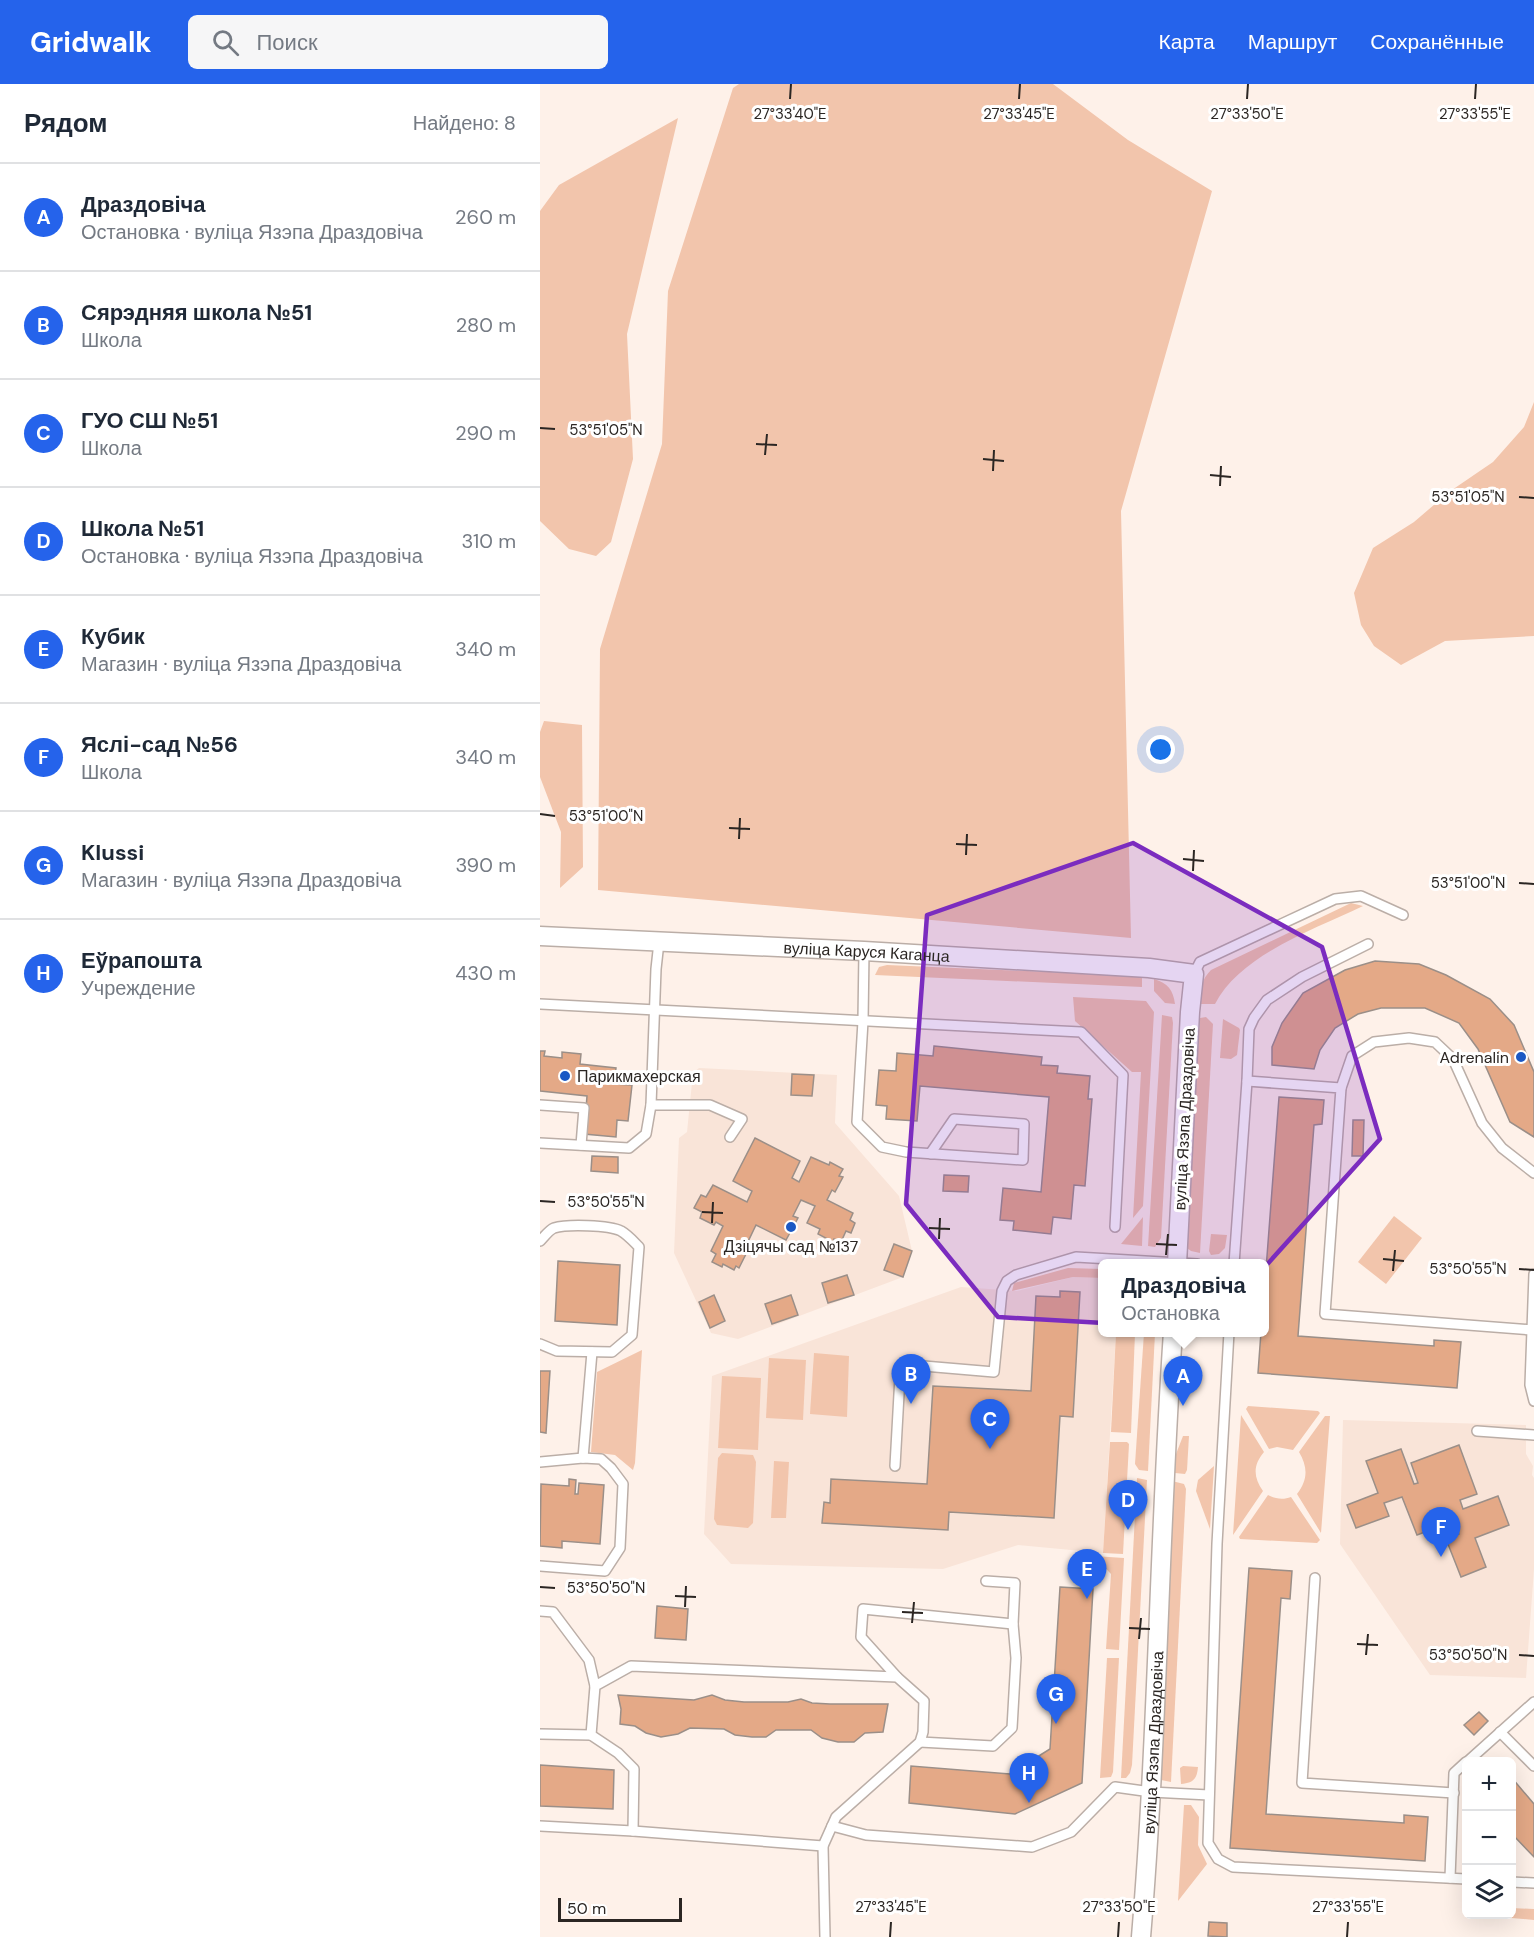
<!DOCTYPE html>
<html lang="ru">
<head>
<meta charset="utf-8">
<style>
	:root { --surface:#fff; --page:#f6f6f7; --text:#1f2937; --muted:#747a83; --line:#e0e1e3; --accent:#2563eb }
	body { margin:0; font-family:"DM Sans",sans-serif; background:var(--page); color:var(--text) }
	.controls { position:absolute; right:18px; bottom:18px; display:grid; overflow:hidden; border-radius:9px; box-shadow:0 6px 24px #0002 }
	.controls button { width:54px; height:54px; display:grid; place-items:center; padding:0; border:0; border-bottom:2px solid var(--line); background:var(--surface); color:var(--text); font:30px sans-serif }
	.scale { position:absolute; left:18px; bottom:15px; width:124px; box-sizing:border-box; padding-left:6px; border:3px solid #2b2623; border-top:0; font-size:16px; line-height:21px; white-space:nowrap; color:#2b2623; -webkit-text-stroke:4px #fff; paint-order:stroke }
	.you { position:absolute; left:621px; top:666px; width:21px; height:21px; margin:-15px; border:4px solid #fff; border-radius:50%; background:#1a73e8; box-shadow:0 0 0 9px #1a73e833 }
	.badge { display:grid; place-items:center; width:39px; height:39px; border-radius:50%; background:var(--accent); color:#fff; font-size:20px; font-weight:700 }
	.pin { position:absolute; translate:-50% -50px; filter:drop-shadow(0 2px 3px #0008) }
	.pin::after { content:''; position:absolute; top:32px; width:21px; height:18px; background:inherit; clip-path:polygon(0 0,100% 0,50% 100%) }
	.popup { position:absolute; left:558px; top:1175px; width:171px; height:78px; box-sizing:border-box; display:grid; place-content:center; border-radius:9px; background:var(--surface); filter:drop-shadow(0 2px 4px #0005); font-size:20px; white-space:nowrap; color:var(--muted) }
	.popup b { font-size:22px; color:var(--text) }
	.popup::after { content:''; position:absolute; left:50%; top:100%; margin-left:-12px; border:12px solid transparent; border-top-color:var(--surface) }
	.list { margin:0; padding:0; list-style:none }
	h2 { display:flex; justify-content:space-between; align-items:center; height:78px; margin:0; padding:0 24px; font-size:26px }
	h2 small { font-size:20px; font-weight:400; color:var(--muted) }
	.list li { display:grid; grid-template-columns:39px 1fr auto; gap:18px; align-items:center; box-sizing:border-box; height:108px; padding:0 24px; border-top:2px solid var(--line) }
	.list b { display:block; font-size:22px; white-space:nowrap }
	.list p { margin:0; font-size:20px; white-space:nowrap; color:var(--muted) }
	.list em { font-size:20px; font-style:normal; color:var(--muted) }
	.icon { flex:none; width:33px; height:33px; fill:none; stroke:currentColor; stroke-width:2; stroke-linecap:round; stroke-linejoin:round }
	.map { position:relative; flex:none; width:994px; height:1853px; overflow:hidden }
	header { display:flex; align-items:center; gap:36px; box-sizing:border-box; height:84px; padding:0 30px; background:var(--accent); color:#fff }
	header strong { font-size:28px }
	nav { display:flex; gap:33px; margin-inline-start:auto; font-size:21px }
	.search { width:420px; height:54px; background:var(--page); display:flex; align-items:center; gap:15px; box-sizing:border-box; padding:0 21px; border-radius:9px; color:var(--muted); font-size:22px }
	main { display:flex }
	aside { flex:1; background:var(--surface) }
	.map>svg:first-child { display:block }
	.built { fill:#f9e4d8 }
	.green { fill:#f2c5ac }
	.building { fill:#e4a987; stroke:#9b8f88; stroke-width:1.5 }
	.lines { fill:none; stroke-linecap:round; stroke-linejoin:round }
	.lane-casing { stroke:#bbaea7; stroke-width:12 }
	.street-casing { stroke:#bbaea7; stroke-width:21 }
	.lane { stroke:#fff; stroke-width:9 }
	.street { stroke:#fff; stroke-width:18 }
	.marked { fill:#7b2cbf; fill-opacity:0.2; stroke:#7b2cbf; stroke-width:4.5; stroke-linejoin:round }
	.ticks { fill:none; stroke:#2b2623; stroke-width:2 }
	.poi-dot { fill:#1a58c4; stroke:#fff; stroke-width:2 }
	.labels { text-anchor:middle; stroke-width:6; stroke-linejoin:round; paint-order:stroke }
	.street-label { font-size:16px; fill:#2b2623; stroke:#fff }
	.poi-label { font-size:16px; fill:#2b2623; stroke:#fff; text-anchor:end }
	.ticks-label { font-size:15px; text-anchor:middle; fill:#2b2623; stroke:#fff; stroke-width:6; stroke-linejoin:round; paint-order:stroke }
</style>
</head>
<body>
<header>
<strong>Gridwalk</strong>
<div class="search"><svg class="icon" aria-label="search" viewBox="0 0 24 24"><circle cx="10" cy="10" r="6"/><path d="M15 15l6 6"/></svg>Поиск</div>
<nav><a>Карта</a><a>Маршрут</a><a>Сохранённые</a></nav>
</header>
<main>
<aside>
<h2>Рядом<small>Найдено: 8</small></h2>
<ul class="list">
<li><span class="badge">A</span><div><b>Драздовіча</b><p>Остановка · вуліца Язэпа Драздовіча</p></div><em>260 m</em></li>
<li><span class="badge">B</span><div><b>Сярэдняя школа №51</b><p>Школа</p></div><em>280 m</em></li>
<li><span class="badge">C</span><div><b>ГУО СШ №51</b><p>Школа</p></div><em>290 m</em></li>
<li><span class="badge">D</span><div><b>Школа №51</b><p>Остановка · вуліца Язэпа Драздовіча</p></div><em>310 m</em></li>
<li><span class="badge">E</span><div><b>Кубик</b><p>Магазин · вуліца Язэпа Драздовіча</p></div><em>340 m</em></li>
<li><span class="badge">F</span><div><b>Яслі-сад №56</b><p>Школа</p></div><em>340 m</em></li>
<li><span class="badge">G</span><div><b>KIussi</b><p>Магазин · вуліца Язэпа Драздовіча</p></div><em>390 m</em></li>
<li><span class="badge">H</span><div><b>Еўрапошта</b><p>Учреждение</p></div><em>430 m</em></li>
</ul>
</aside>
<div class="map">
<svg width="994" height="1853" viewBox="0 0 994 1853">
	<rect width="100%" height="100%" fill="#fef1e9"/>
	<!-- built -->
	<g class="built">
		<path d="M 159,984 L 297,991 L 295,1039 L 359,1112 L 372,1167 L 363,1193 L 198,1255 L 171,1249 L 134,1169 L 139,1054 L 147,1048 L 153,989 Z"/>
		<path d="M 533,1193 L 562,1194 L 562,1248 L 576,1249 L 563,1469 L 478,1461 L 403,1485 L 191,1480 L 164,1450 L 172,1292 L 421,1203 L 477,1207 Z"/>
		<path d="M 803,1336 L 986,1341 L 986,1370 L 993,1382 L 992,1391 L 994,1394 L 994,1485 L 986,1594 L 890,1591 L 800,1460 Z"/>
	</g>
	<!-- green -->
	<g class="green">
		<path d="M 199,0 L 513,0 L 588,56 L 672,107 L 581,427 L 591,854 L 58,806 L 60,565 L 122,360 L 128,207 L 193,4 Z"/>
		<path d="M 138,34 L 87,250 L 93,375 L 71,458 L 56,472 L 29,465 L 0,437 L 0,127 L 19,101 Z"/>
		<path d="M 994,318 L 994,552 L 905,557 L 861,581 L 834,562 L 821,541 L 814,509 L 833,464 L 874,438 L 909,408 L 953,378 L 984,343 Z"/>
		<path d="M 4,637 L 42,641 L 43,783 L 20,804 L 21,748 L 0,693 L 0,648 Z"/>
		<path d="M 811,819 L 823,822 C 775,845 700,871 675,920 L 661,920 C 661,905 660,897 671,886 Z"/>
		<path d="M 347,881 L 602,892 L 602,903 L 335,891 L 339,883 Z"/>
		<path d="M 614,895 C 628,899 633,906 635,920 L 625,919 L 614,907 Z"/>
		<path d="M 533,913 L 606,917 L 614,928 L 603,1122 L 593,1134 L 601,988 L 592,988 L 535,937 Z"/>
		<path d="M 622,931 L 632,933 L 633,939 L 621,1154 L 615,1163 L 608,1162 Z"/>
		<path d="M 666,933 L 673,940 L 660,1169 L 651,1167 L 647,1164 L 646,1148 L 660,934 Z"/>
		<path d="M 683,935 L 699,944 L 700,946 L 697,971 L 691,975 L 680,974 Z"/>
		<path d="M 854,1132 L 882,1154 L 846,1200 L 818,1178 Z"/>
		<path d="M 603,1133 L 602,1162 L 581,1160 Z"/>
		<path d="M 671,1150 L 687,1151 L 685,1164 L 679,1170 L 671,1171 L 669,1167 Z"/>
		<path d="M 528,1184 L 562,1185 L 562,1194 L 533,1193 L 472,1207 L 474,1199 Z"/>
		<path d="M 576,1249 L 595,1249 L 591,1349 L 571,1348 Z"/>
		<path d="M 604,1249 L 615,1249 L 608,1387 L 599,1386 L 595,1380 Z"/>
		<path d="M 102,1266 L 95,1379 L 93,1386 L 75,1371 L 51,1368 L 57,1288 Z"/>
		<path d="M 274,1269 L 309,1272 L 307,1333 L 270,1330 Z"/>
		<path d="M 229,1274 L 266,1276 L 263,1336 L 226,1334 Z"/>
		<path d="M 182,1292 L 221,1294 L 218,1366 L 178,1364 Z"/>
		<path d="M 708,1322 L 778,1327 L 780,1329 L 753,1366 L 737,1363 L 729,1365 L 706,1325 Z"/>
		<path d="M 701,1331 L 724,1368 C 713,1381 713,1393 723,1407 L 693,1451 Z"/>
		<path d="M 785,1332 L 790,1332 L 781,1449 L 757,1410 C 768,1396 768,1383 759,1368 Z"/>
		<path d="M 643,1352 L 649,1352 L 647,1386 L 645,1390 L 635,1389 L 636,1370 Z"/>
		<path d="M 570,1358 L 587,1358 L 589,1360 L 583,1470 L 563,1469 Z"/>
		<path d="M 182,1369 L 213,1371 L 216,1378 L 213,1439 L 208,1444 L 177,1441 L 174,1435 L 178,1374 Z"/>
		<path d="M 234,1377 L 249,1378 L 246,1434 L 231,1434 Z"/>
		<path d="M 674,1382 L 670,1445 L 656,1407 L 658,1396 Z"/>
		<path d="M 597,1394 L 607,1396 L 592,1681 L 590,1689 L 586,1694 L 581,1694 Z"/>
		<path d="M 632,1397 L 644,1400 L 646,1405 L 631,1698 L 621,1696 L 618,1693 Z"/>
		<path d="M 728,1411 C 736,1415 743,1416 751,1413 L 780,1456 L 777,1459 L 700,1455 L 699,1453 Z"/>
		<path d="M 554,1472 L 584,1474 L 579,1566 L 566,1565 L 571,1490 Z"/>
		<path d="M 567,1574 L 579,1574 L 573,1688 L 571,1693 L 560,1694 Z"/>
		<path d="M 643,1682 L 658,1683 C 657,1695 653,1699 641,1700 L 640,1684 Z"/>
		<path d="M 644,1721 L 651,1721 L 659,1733 L 658,1761 L 667,1780 L 638,1817 Z"/>
		<path d="M 972,1824 L 994,1825 L 994,1836 L 937,1831 L 972,1830 Z"/>
	</g>
	<!-- building -->
	<g class="building">
		<path d="M 835,877 L 879,880 L 906,891 L 950,915 L 974,941 L 994,988 L 994,1053 L 970,1038 L 938,965 L 919,939 L 885,924 L 841,924 L 818,930 L 795,944 L 780,966 L 774,985 L 732,981 L 732,963 L 742,939 L 763,909 L 805,886 Z"/>
		<path d="M 394,962 L 502,973 L 501,981 L 518,982 L 517,989 L 550,992 L 548,1015 L 552,1015 L 545,1102 L 534,1101 L 531,1135 L 513,1133 L 511,1150 L 473,1146 L 474,1137 L 460,1136 L 463,1104 L 501,1108 L 509,1013 L 380,1002 L 377,1037 L 346,1035 L 347,1022 L 336,1021 L 339,986 L 356,987 L 357,969 L 393,972 Z"/>
		<path d="M 0,967 L 5,967 L 4,972 L 22,974 L 22,968 L 41,970 L 40,980 L 76,984 L 74,1000 L 92,1001 L 88,1037 L 77,1036 L 76,1053 L 44,1050 L 47,1012 L 0,1007 Z"/>
		<path d="M 252,990 L 274,991 L 272,1012 L 251,1011 Z"/>
		<path d="M 739,1013 L 784,1016 L 782,1040 L 774,1041 L 758,1252 L 894,1262 L 894,1256 L 921,1258 L 917,1304 L 718,1289 L 721,1248 L 724,1248 L 724,1212 Z"/>
		<path d="M 813,1036 L 824,1036 L 823,1072 L 812,1072 Z"/>
		<path d="M 215,1054 L 260,1077 L 252,1094 L 259,1098 L 271,1073 L 289,1081 L 290,1078 L 303,1085 L 299,1092 L 303,1093 L 295,1108 L 292,1106 L 287,1116 L 313,1129 L 310,1136 L 315,1139 L 311,1149 L 306,1147 L 301,1158 L 294,1155 L 293,1158 L 278,1150 L 280,1145 L 267,1139 L 275,1122 L 261,1116 L 253,1132 L 258,1134 L 246,1156 L 216,1141 L 205,1164 L 208,1166 L 199,1184 L 196,1182 L 194,1186 L 183,1180 L 182,1183 L 172,1178 L 176,1170 L 171,1167 L 183,1142 L 176,1138 L 174,1141 L 160,1134 L 162,1128 L 154,1124 L 161,1111 L 166,1113 L 173,1101 L 207,1118 L 212,1107 L 193,1097 Z"/>
		<path d="M 52,1072 L 78,1073 L 78,1089 L 51,1087 Z"/>
		<path d="M 404,1091 L 429,1092 L 428,1108 L 403,1107 Z"/>
		<path d="M 354,1160 L 372,1167 L 363,1193 L 344,1186 Z"/>
		<path d="M 18,1177 L 80,1181 L 77,1241 L 15,1237 Z"/>
		<path d="M 307,1191 L 314,1211 L 288,1219 L 282,1199 Z"/>
		<path d="M 520,1207 L 540,1208 L 533,1333 L 520,1332 L 514,1434 L 409,1428 L 408,1446 L 282,1439 L 284,1418 L 290,1419 L 291,1395 L 387,1400 L 393,1302 L 491,1307 L 496,1212 L 520,1213 Z"/>
		<path d="M 174,1211 L 185,1237 L 170,1244 L 159,1218 Z"/>
		<path d="M 251,1211 L 258,1231 L 232,1240 L 225,1220 Z"/>
		<path d="M 0,1287 L 10,1287 L 6,1349 L 0,1348 Z"/>
		<path d="M 919,1361 L 937,1410 L 920,1416 L 923,1425 L 958,1412 L 969,1441 L 935,1454 L 946,1483 L 921,1493 L 906,1455 L 919,1450 L 914,1437 L 877,1451 L 862,1413 L 844,1419 L 849,1432 L 816,1444 L 807,1421 L 838,1409 L 826,1377 L 861,1365 L 874,1400 L 878,1399 L 871,1379 Z"/>
		<path d="M 29,1395 L 36,1396 L 35,1410 L 38,1410 L 39,1399 L 64,1401 L 60,1460 L 22,1457 L 22,1464 L 0,1462 L 1,1400 L 29,1402 Z"/>
		<path d="M 709,1484 L 752,1487 L 750,1515 L 741,1514 L 726,1730 L 864,1739 L 864,1731 L 888,1733 L 885,1777 L 690,1764 Z"/>
		<path d="M 520,1503 L 553,1505 L 542,1699 L 475,1730 L 369,1719 L 371,1682 L 470,1690 L 510,1665 Z"/>
		<path d="M 117,1522 L 148,1525 L 146,1556 L 115,1554 Z"/>
		<path d="M 78,1611 L 154,1616 L 172,1611 L 185,1616 L 204,1618 L 248,1618 L 261,1615 L 272,1619 L 290,1620 L 348,1620 L 343,1648 L 325,1649 L 314,1658 L 298,1658 L 282,1654 L 271,1646 L 236,1646 L 226,1653 L 212,1653 L 195,1651 L 184,1645 L 150,1644 L 138,1650 L 121,1653 L 106,1649 L 95,1642 L 80,1640 L 81,1625 Z"/>
		<path d="M 939,1628 L 948,1637 L 934,1651 L 924,1641 Z"/>
		<path d="M 0,1681 L 74,1686 L 73,1725 L 0,1722 Z"/>
		<path d="M 972,1694 L 994,1720 L 994,1773 L 972,1750 Z"/>
		<path d="M 669,1838 L 687,1839 L 687,1853 L 668,1852 Z"/>
	</g>
	<g class="lines">
		<defs>
			<g id="lane">
				<path d="M 324,867 L 323,937 L 317,1038 L 342,1063 L 366,1068 L 483,1076 L 484,1040 L 414,1035 L 390,1070"/>
				<path d="M 654,890 L 660,878 L 795,815 L 821,812 L 863,831"/>
				<path d="M 0,920 L 541,948 L 583,991 L 575,1143"/>
				<path d="M 707,997 L 801,1004 L 785,1230 L 992,1246 L 994,1190"/>
				<path d="M 801,1004 L 812,972 L 834,958 L 869,954 L 895,958 L 913,975 L 942,1039 L 962,1064 L 994,1089"/>
				<path d="M 0,1021 L 44,1024 L 41,1061"/>
				<path d="M 111,1021 L 170,1021 L 202,1035 L 190,1053"/>
				<path d="M 0,1059 L 89,1064 L 106,1050 L 111,1021 L 116,885 L 119,858"/>
				<path d="M 0,1157 C 4,1153 9,1146 14,1144 C 27,1140 69,1141 81,1147 C 88,1151 93,1157 99,1163 L 92,1251 L 72,1268 L 17,1267 L 0,1260"/>
				<path d="M 694,1180 L 707,997 L 709,945 L 714,934 L 727,916 L 762,893 L 828,860"/>
				<path d="M 992,1246 L 990,1301 L 994,1317"/>
				<path d="M 689,1248 L 677,1460 L 668,1759 L 678,1775 L 693,1783 L 926,1795"/>
				<path d="M 937,1347 L 994,1351"/>
				<path d="M 43,1374 L 52,1268"/>
				<path d="M 0,1378 L 43,1374 L 61,1375 L 71,1384 L 83,1400 L 80,1464 L 65,1487 L 0,1482"/>
				<path d="M 355,1382 L 360,1292 L 372,1281 L 454,1288 L 462,1207 L 467,1197 L 476,1191 L 536,1173 L 657,1180"/>
				<path d="M 775,1494 L 762,1699 L 914,1709"/>
				<path d="M 0,1527 L 13,1528 L 49,1576 L 55,1602"/>
				<path d="M 357,1593 L 321,1553 L 323,1525 L 473,1540"/>
				<path d="M 960,1648 L 994,1682"/>
				<path d="M 0,1650 L 51,1651"/>
				<path d="M 380,1658 L 453,1662 L 472,1644 L 476,1574 L 473,1540 L 475,1499 L 446,1497"/>
				<path d="M 927,1678 L 994,1618"/>
				<path d="M 0,1742 L 93,1747 L 283,1762"/>
				<path d="M 292,1742 L 326,1751 L 492,1763 L 531,1748 L 575,1703 L 611,1708 L 669,1711"/>
				<path d="M 93,1747 L 94,1685 L 78,1669 L 51,1651 L 55,1602 L 91,1582 L 357,1593 L 384,1617 L 383,1648 L 380,1658 L 296,1733 L 283,1762 L 285,1853"/>
				<path d="M 910,1794 L 914,1689 L 926,1678"/>
				<path d="M 972,1798 L 994,1799"/>
			</g>
			<g id="street">
				<path id="s1" d="M 0,852 L 324,867 L 609,884 L 654,890 L 650,928 L 637,1180"/>
				<path id="s2" d="M 601,1853 C 618,1652 619,1450 633,1248"/>
			</g>
		</defs>
		<!-- lane casing -->
		<use href="#lane" class="lane-casing"/>
		<!-- street casing -->
		<use href="#street" class="street-casing"/>
		<!-- lane -->
		<use href="#lane" class="lane"/>
		<!-- street -->
		<use href="#street" class="street"/>
	</g>
	<!-- marked area -->
	<path class="marked" d="M 593,759 L 782,863 L 840,1055 L 669,1245 L 458,1233 L 366,1120 L 387,831 Z"/>
	<!-- ticks -->
	<path class="ticks" d="M 250,15 L 251,0M 479,15 L 480,0M 707,15 L 708,0M 935,15 L 936,0M 0,344 L 15,345M 216,360 L 237,361M 225,371 L 227,350M 443,375 L 464,377M 453,387 L 454,366M 670,391 L 691,393M 680,402 L 681,382M 979,413 L 994,414M 0,730 L 15,732M 189,744 L 210,745M 199,755 L 200,734M 416,760 L 437,761M 426,771 L 427,750M 643,775 L 664,777M 653,787 L 654,766M 979,799 L 994,800M 0,1117 L 15,1118M 162,1128 L 183,1129M 172,1139 L 173,1118M 389,1144 L 410,1145M 399,1155 L 400,1134M 616,1160 L 637,1161M 626,1171 L 628,1150M 843,1175 L 864,1177M 979,1185 L 994,1186M 853,1187 L 855,1166M 0,1503 L 15,1504M 135,1512 L 156,1513M 145,1523 L 146,1502M 362,1528 L 383,1529M 372,1539 L 374,1518M 589,1544 L 610,1545M 599,1555 L 601,1534M 817,1560 L 838,1561M 826,1571 L 828,1550M 979,1571 L 994,1572M 350,1853 L 351,1838M 578,1853 L 579,1838M 807,1853 L 808,1838"/>
	<!-- markers -->
	<g class="poi-dot">
		<circle cx="981" cy="973" r="6"/>
		<circle cx="25" cy="992" r="6"/>
		<circle cx="251" cy="1143" r="6"/>
	</g>
	<g class="labels">
		<!-- street labels -->
		<g class="street-label">
			<text dy="6" stroke="none"><textPath href="#s1" startOffset="327">вуліца Каруся Каганца</textPath></text>
			<text transform="translate(644 1035) rotate(-87)" y="6">вуліца Язэпа Драздовіча</text>
			<text dy="6" stroke="none"><textPath href="#s2" startOffset="195">вуліца Язэпа Драздовіча</textPath></text>
		</g>
		<!-- poi labels -->
		<g class="poi-label">
			<text x="969" y="979">Adrenalin</text>
			<text x="37" y="998" text-anchor="start">Парикмахерская</text>
			<text x="251" y="1168" text-anchor="middle">Дзіцячы сад №137</text>
		</g>
	</g>
	<g class="ticks-label">
		<text x="250" y="35">27°33'40"E</text>
		<text x="479" y="35">27°33'45"E</text>
		<text x="707" y="35">27°33'50"E</text>
		<text x="935" y="35">27°33'55"E</text>
		<text x="66" y="351">53°51'05"N</text>
		<text x="928" y="418">53°51'05"N</text>
		<text x="66" y="737">53°51'00"N</text>
		<text x="928" y="804">53°51'00"N</text>
		<text x="66" y="1123">53°50'55"N</text>
		<text x="928" y="1190">53°50'55"N</text>
		<text x="66" y="1509">53°50'50"N</text>
		<text x="928" y="1576">53°50'50"N</text>
		<text x="351" y="1828">27°33'45"E</text>
		<text x="579" y="1828">27°33'50"E</text>
		<text x="808" y="1828">27°33'55"E</text>
	</g>
</svg>
<div class="controls">
<button>+</button>
<button>−</button>
<button><svg class="icon" aria-label="layers" viewBox="0 0 24 24"><path d="M12 4l9 5-9 5-9-5zM3 14l9 5 9-5"/></svg></button>
</div>
<div class="scale">50 m</div>
<div class="you"></div>
<div class="pin badge" style="left:643px;top:1322px">A</div>
<div class="popup"><b>Драздовіча</b>Остановка</div>
<div class="pin badge" style="left:371px;top:1320px">B</div>
<div class="pin badge" style="left:450px;top:1365px">C</div>
<div class="pin badge" style="left:588px;top:1446px">D</div>
<div class="pin badge" style="left:547px;top:1515px">E</div>
<div class="pin badge" style="left:901px;top:1473px">F</div>
<div class="pin badge" style="left:516px;top:1640px">G</div>
<div class="pin badge" style="left:489px;top:1719px">H</div>
</div>
</main>
</body>
</html>
